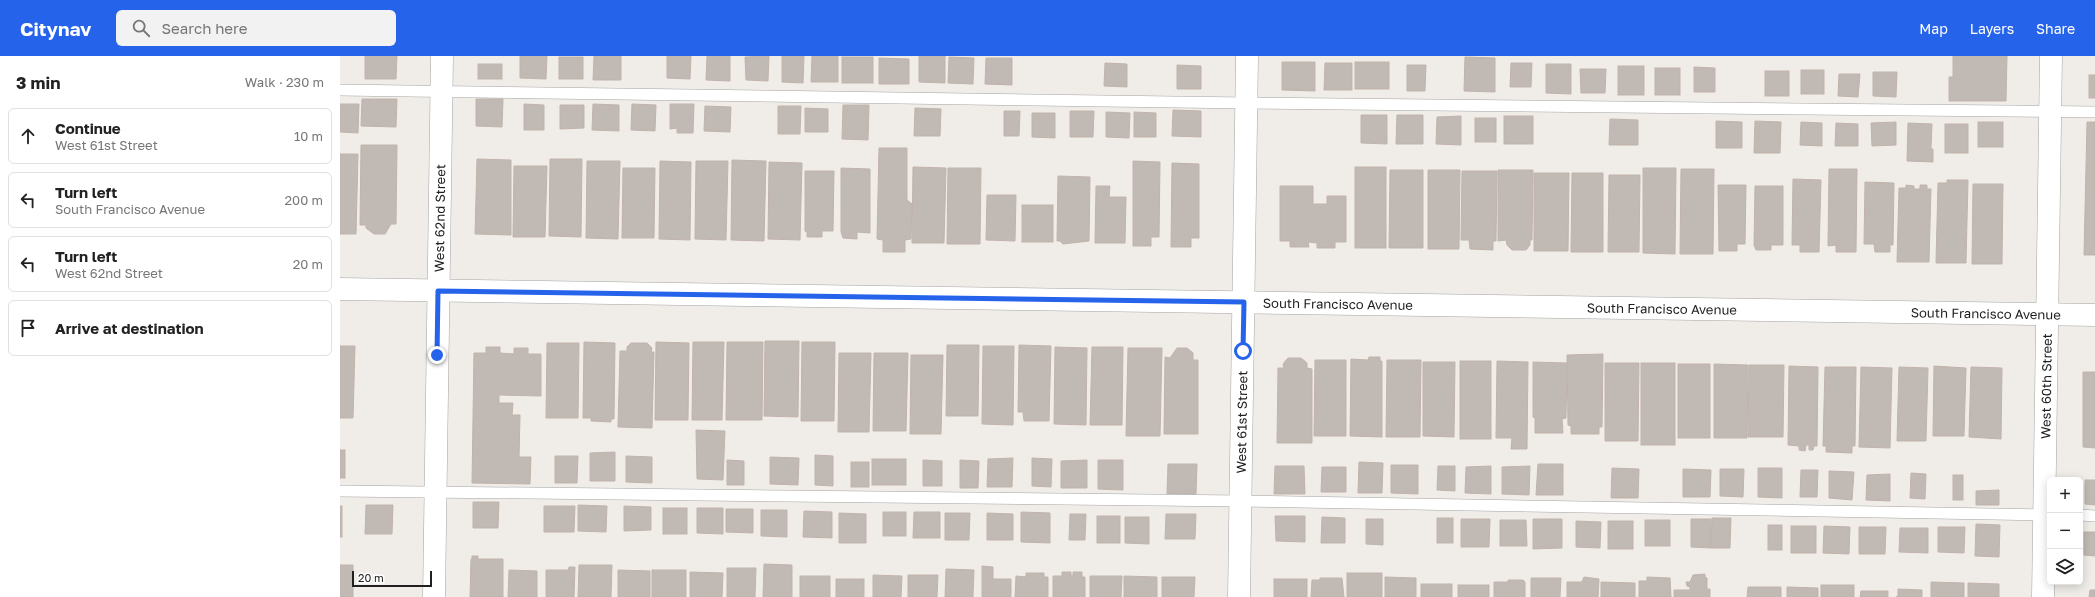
<!DOCTYPE html>
<html lang="en">
<head>
<meta charset="utf-8">
<style>
	:root { --surface:#fff; --page:#f2f2f2; --text:#222; --muted:#767676; --line:#e0e0e0; --accent:#2563eb }
	body { margin:0; font-family:"Golos Text",sans-serif; background:var(--page); color:var(--text) }
	.controls { position:absolute; right:12px; bottom:12px; display:grid; overflow:hidden; border-radius:6px; box-shadow:0 2px 10px #0003 }
	.controls button { width:36px; height:36px; display:grid; place-items:center; padding:0; border:0; border-bottom:1px solid var(--line); background:var(--surface); color:var(--text); font:20px sans-serif }
	.scale { position:absolute; left:12px; bottom:10px; width:80px; box-sizing:border-box; padding-left:4px; border:2px solid #202020; border-top:0; font-size:11px; line-height:14px; white-space:nowrap; color:#202020; -webkit-text-stroke:3px #fff; paint-order:stroke }
	.stop { position:absolute; width:12px; height:12px; margin:-9px; border:3px solid #2563eb; border-radius:50%; background:#fff }
	.stop.end { background:#2563eb; border-color:#fff; box-shadow:0 1px 4px #0008 }
	.list { margin:0; padding:0; list-style:none }
	h2 { display:flex; justify-content:space-between; align-items:center; height:52px; margin:0; padding:0 16px; font-size:17px }
	h2 small { font-size:13px; font-weight:400; color:var(--muted) }
	.list li { display:grid; grid-template-columns:26px 1fr auto; gap:12px; align-items:center; box-sizing:border-box; height:56px; margin:0 8px 8px; padding:0 8px; border:1px solid var(--line); border-radius:6px }
	.list b { display:block; font-size:15px; white-space:nowrap }
	.list p { margin:0; font-size:13px; white-space:nowrap; color:var(--muted) }
	.list em { font-size:13px; font-style:normal; color:var(--muted) }
	.icon { flex:none; width:22px; height:22px; fill:none; stroke:currentColor; stroke-width:2; stroke-linecap:round; stroke-linejoin:round }
	.map { position:relative; flex:none; width:1755px; height:541px; overflow:hidden }
	header { display:flex; align-items:center; gap:24px; box-sizing:border-box; height:56px; padding:0 20px; background:var(--accent); color:#fff }
	header strong { font-size:19px }
	nav { display:flex; gap:22px; margin-inline-start:auto; font-size:14px }
	.search { width:280px; height:36px; background:var(--page); display:flex; align-items:center; gap:10px; box-sizing:border-box; padding:0 14px; border-radius:6px; color:var(--muted); font-size:15px }
	main { display:flex }
	aside { flex:1; background:var(--surface) }
	.map>svg:first-child { display:block }
	.building { fill:#c1b9b4; stroke:#c1b3ab }
	.lines { fill:none; stroke-linecap:round; stroke-linejoin:round }
	.service-casing { stroke:#a4a4a4; stroke-width:12 }
	.minor-casing { stroke:#a4a4a4; stroke-width:23 }
	.service { stroke:#fff; stroke-width:11 }
	.minor { stroke:#fff; stroke-width:22 }
	.route { stroke:#2563eb; stroke-width:5 }
	.labels { text-anchor:middle; stroke-width:3.5; stroke-linejoin:round; paint-order:stroke }
	.street-label { font-size:13px; fill:#202020; stroke:#fff }
</style>
</head>
<body>
<header>
<strong>Citynav</strong>
<div class="search"><svg class="icon" aria-label="search" viewBox="0 0 24 24"><circle cx="10" cy="10" r="6"/><path d="M15 15l6 6"/></svg>Search here</div>
<nav><a>Map</a><a>Layers</a><a>Share</a></nav>
</header>
<main>
<aside>
<h2>3 min<small>Walk · 230 m</small></h2>
<ul class="list">
<li><svg class="icon" aria-label="ahead" viewBox="0 0 24 24"><path d="M12 20V5M6 11l6-6 6 6"/></svg><div><b>Continue</b><p>West 61st Street</p></div><em>10 m</em></li>
<li><svg class="icon" aria-label="left" viewBox="0 0 24 24"><path d="M17 20v-9H6M10 6l-5 5 5 5"/></svg><div><b>Turn left</b><p>South Francisco Avenue</p></div><em>200 m</em></li>
<li><svg class="icon" aria-label="left" viewBox="0 0 24 24"><path d="M17 20v-9H6M10 6l-5 5 5 5"/></svg><div><b>Turn left</b><p>West 62nd Street</p></div><em>20 m</em></li>
<li><svg class="icon" aria-label="arrive" viewBox="0 0 24 24"><path d="M6 21V4h12l-3 4 3 4H6"/></svg><div><b>Arrive at destination</b></div></li>
</ul>
</aside>
<div class="map">
<svg width="1755" height="541" viewBox="0 0 1755 541">
	<rect width="100%" height="100%" fill="#f0ede8"/>
	<!-- building -->
	<g class="building">
		<path d="M 25,0 L 57,0 L 56,23 L 25,23 Z"/>
		<path d="M 180,0 L 207,0 L 206,23 L 180,22 Z"/>
		<path d="M 254,0 L 281,0 L 281,24 L 253,24 Z"/>
		<path d="M 327,0 L 351,0 L 350,23 L 327,22 Z"/>
		<path d="M 367,0 L 390,0 L 390,25 L 366,24 Z"/>
		<path d="M 429,0 L 428,25 L 406,24 L 405,1 Z"/>
		<path d="M 442,0 L 464,0 L 463,27 L 442,26 Z"/>
		<path d="M 472,0 L 498,0 L 498,26 L 471,26 Z"/>
		<path d="M 579,0 L 605,0 L 605,27 L 579,26 Z"/>
		<path d="M 1613,0 L 1667,0 L 1666,45 L 1609,45 L 1609,21 L 1613,21 Z"/>
		<rect x="219" y="1" width="24" height="22"/>
		<rect x="502" y="1" width="31" height="26"/>
		<path d="M 609,1 L 634,2 L 633,28 L 608,27 Z"/>
		<path d="M 1125,1 L 1155,2 L 1155,36 L 1124,35 Z"/>
		<path d="M 539,2 L 569,3 L 569,28 L 539,28 Z"/>
		<path d="M 646,2 L 672,2 L 672,29 L 645,28 Z"/>
		<path d="M 942,6 L 975,6 L 975,35 L 942,34 Z"/>
		<rect x="1015" y="6" width="34" height="27"/>
		<path d="M 765,7 L 787,8 L 787,31 L 764,30 Z"/>
		<path d="M 985,7 L 1012,7 L 1012,34 L 984,34 Z"/>
		<path d="M 1171,7 L 1192,7 L 1191,31 L 1170,31 Z"/>
		<rect x="138" y="8" width="24" height="15"/>
		<path d="M 1206,8 L 1231,8 L 1231,38 L 1206,37 Z"/>
		<path d="M 837,9 L 861,10 L 861,33 L 837,33 Z"/>
		<path d="M 1067,9 L 1086,9 L 1085,35 L 1067,35 Z"/>
		<rect x="1278" y="10" width="26" height="29"/>
		<path d="M 1354,11 L 1375,12 L 1375,36 L 1354,36 Z"/>
		<rect x="1315" y="12" width="25" height="27"/>
		<path d="M 1240,13 L 1266,13 L 1265,37 L 1241,37 Z"/>
		<rect x="1461" y="14" width="23" height="24"/>
		<rect x="1425" y="15" width="24" height="25"/>
		<path d="M 1533,16 L 1557,16 L 1556,41 L 1533,40 Z"/>
		<path d="M 1499,18 L 1520,18 L 1518,41 L 1498,40 Z"/>
		<rect x="1749" y="19" width="6" height="23"/>
		<path d="M 22,43 L 57,43 L 56,71 L 21,70 Z"/>
		<path d="M 136,43 L 163,43 L 162,71 L 136,70 Z"/>
		<path d="M 0,48 L 19,48 L 18,77 L 0,76 Z"/>
		<path d="M 184,48 L 204,49 L 204,74 L 184,74 Z"/>
		<path d="M 253,48 L 279,49 L 279,75 L 252,74 Z"/>
		<path d="M 292,48 L 316,49 L 315,75 L 291,74 Z"/>
		<path d="M 330,48 L 354,48 L 353,77 L 337,77 L 337,72 L 330,73 Z"/>
		<path d="M 220,49 L 244,49 L 244,72 L 220,73 Z"/>
		<path d="M 503,49 L 529,49 L 528,84 L 502,83 Z"/>
		<path d="M 365,50 L 391,51 L 390,76 L 364,75 Z"/>
		<path d="M 438,50 L 461,50 L 460,78 L 438,78 Z"/>
		<path d="M 465,52 L 488,53 L 488,76 L 465,76 Z"/>
		<path d="M 575,52 L 601,53 L 600,80 L 574,80 Z"/>
		<path d="M 833,54 L 861,55 L 861,81 L 832,80 Z"/>
		<path d="M 664,55 L 680,55 L 679,80 L 664,80 Z"/>
		<path d="M 730,55 L 754,55 L 753,81 L 730,81 Z"/>
		<path d="M 766,56 L 790,57 L 789,82 L 766,81 Z"/>
		<path d="M 794,56 L 816,57 L 816,81 L 794,81 Z"/>
		<path d="M 692,57 L 715,57 L 715,82 L 692,81 Z"/>
		<path d="M 1021,59 L 1047,59 L 1047,88 L 1021,87 Z"/>
		<path d="M 1057,59 L 1083,59 L 1083,88 L 1056,88 Z"/>
		<path d="M 1121,60 L 1121,89 L 1096,88 L 1097,61 Z"/>
		<rect x="1164" y="60" width="29" height="28"/>
		<rect x="1135" y="62" width="21" height="24"/>
		<path d="M 1270,63 L 1298,64 L 1298,89 L 1269,89 Z"/>
		<path d="M 1376,65 L 1402,66 L 1402,92 L 1376,92 Z"/>
		<path d="M 1415,65 L 1441,66 L 1440,97 L 1414,97 Z"/>
		<path d="M 1461,66 L 1482,67 L 1482,90 L 1460,89 Z"/>
		<path d="M 1556,66 L 1556,89 L 1532,90 L 1531,67 Z"/>
		<rect x="1638" y="66" width="25" height="25"/>
		<path d="M 1747,66 L 1755,66 L 1755,199 L 1744,199 Z"/>
		<path d="M 1496,67 L 1518,68 L 1518,90 L 1495,90 Z"/>
		<path d="M 1568,67 L 1592,68 L 1591,93 L 1593,93 L 1593,106 L 1567,105 Z"/>
		<rect x="1605" y="68" width="23" height="29"/>
		<path d="M 21,89 L 57,89 L 56,168 L 51,168 L 45,178 L 34,178 L 26,172 L 26,169 L 20,169 Z"/>
		<path d="M 539,92 L 567,92 L 567,144 L 572,148 L 571,183 L 565,184 L 565,196 L 543,196 L 543,184 L 537,183 Z"/>
		<path d="M 0,98 L 18,98 L 16,178 L 0,178 Z"/>
		<path d="M 137,103 L 171,104 L 171,179 L 135,178 Z"/>
		<path d="M 210,103 L 242,103 L 241,181 L 209,180 Z"/>
		<path d="M 392,104 L 426,105 L 424,185 L 391,184 Z"/>
		<path d="M 247,105 L 280,105 L 278,183 L 246,182 Z"/>
		<path d="M 320,105 L 351,106 L 350,184 L 319,183 Z"/>
		<path d="M 356,105 L 388,105 L 386,184 L 355,183 Z"/>
		<path d="M 793,105 L 820,106 L 819,181 L 811,181 L 811,190 L 793,190 Z"/>
		<path d="M 429,106 L 462,107 L 460,184 L 428,183 Z"/>
		<path d="M 832,107 L 859,108 L 859,182 L 851,182 L 851,191 L 831,191 Z"/>
		<path d="M 174,110 L 207,110 L 205,181 L 173,181 Z"/>
		<path d="M 573,111 L 606,112 L 604,187 L 572,187 Z"/>
		<rect x="1015" y="111" width="31" height="81"/>
		<path d="M 283,112 L 315,112 L 314,182 L 282,182 Z"/>
		<path d="M 501,112 L 530,113 L 530,177 L 517,176 L 517,183 L 503,182 L 501,176 Z"/>
		<path d="M 608,112 L 641,112 L 640,188 L 607,188 Z"/>
		<path d="M 1303,112 L 1336,112 L 1335,198 L 1303,197 Z"/>
		<path d="M 1341,113 L 1374,113 L 1373,198 L 1340,198 Z"/>
		<path d="M 1489,113 L 1517,113 L 1516,196 L 1496,196 L 1496,189 L 1488,190 Z"/>
		<path d="M 1050,114 L 1083,114 L 1083,192 L 1049,192 Z"/>
		<path d="M 1088,114 L 1120,114 L 1119,193 L 1088,193 Z"/>
		<path d="M 1158,114 L 1193,114 L 1192,184 L 1190,184 L 1190,189 L 1186,194 L 1172,194 L 1167,189 L 1166,184 L 1158,185 Z"/>
		<path d="M 465,115 L 494,115 L 493,175 L 482,175 L 482,181 L 467,181 L 467,176 L 465,175 Z"/>
		<path d="M 1122,115 L 1157,115 L 1156,185 L 1153,185 L 1153,194 L 1130,193 L 1129,184 L 1121,184 Z"/>
		<path d="M 1194,117 L 1229,117 L 1228,195 L 1194,195 Z"/>
		<path d="M 1232,117 L 1263,117 L 1263,196 L 1231,196 Z"/>
		<path d="M 1269,119 L 1300,119 L 1299,196 L 1268,196 Z"/>
		<path d="M 718,120 L 750,121 L 749,185 L 723,188 L 720,185 L 717,185 Z"/>
		<path d="M 1453,123 L 1481,124 L 1479,196 L 1460,196 L 1460,189 L 1452,189 Z"/>
		<path d="M 1607,124 L 1628,124 L 1626,207 L 1596,207 L 1598,127 L 1607,127 Z"/>
		<path d="M 1525,126 L 1554,127 L 1553,189 L 1550,189 L 1550,196 L 1535,196 L 1534,188 L 1524,188 Z"/>
		<path d="M 1633,128 L 1663,128 L 1662,208 L 1632,208 Z"/>
		<path d="M 1378,129 L 1406,129 L 1405,188 L 1397,188 L 1397,195 L 1379,195 Z"/>
		<path d="M 1566,129 L 1574,130 L 1574,133 L 1580,133 L 1580,129 L 1587,129 L 1587,133 L 1591,133 L 1589,206 L 1557,206 L 1559,132 L 1566,132 Z"/>
		<path d="M 756,130 L 770,130 L 769,141 L 786,141 L 785,187 L 755,187 Z"/>
		<path d="M 940,130 L 973,130 L 973,148 L 987,148 L 987,140 L 1006,140 L 1006,186 L 995,186 L 995,192 L 977,192 L 977,187 L 968,186 L 969,191 L 950,191 L 950,185 L 940,185 Z"/>
		<path d="M 1415,130 L 1443,130 L 1443,189 L 1431,189 L 1431,194 L 1416,194 L 1414,189 Z"/>
		<path d="M 647,139 L 676,139 L 675,185 L 646,184 Z"/>
		<rect x="682" y="149" width="31" height="37"/>
		<path d="M 425,285 L 459,285 L 458,361 L 424,360 Z"/>
		<path d="M 244,286 L 275,287 L 274,363 L 271,363 L 271,366 L 251,365 L 251,362 L 243,362 Z"/>
		<path d="M 316,286 L 349,287 L 348,364 L 315,364 Z"/>
		<path d="M 353,286 L 384,286 L 382,364 L 352,364 Z"/>
		<path d="M 387,286 L 423,286 L 422,364 L 386,364 Z"/>
		<path d="M 462,286 L 495,286 L 494,365 L 461,365 Z"/>
		<path d="M 207,287 L 239,287 L 238,362 L 206,362 Z"/>
		<path d="M 291,287 L 307,287 L 312,292 L 311,296 L 314,296 L 312,372 L 278,371 L 280,295 L 287,295 L 287,291 Z"/>
		<path d="M 607,289 L 639,289 L 638,360 L 606,360 Z"/>
		<path d="M 679,289 L 711,290 L 709,365 L 684,365 L 683,356 L 678,356 Z"/>
		<path d="M 0,290 L 15,290 L 13,362 L 0,362 Z"/>
		<path d="M 643,290 L 674,290 L 673,369 L 642,368 Z"/>
		<path d="M 146,291 L 160,291 L 160,297 L 174,298 L 174,292 L 188,292 L 188,298 L 201,298 L 201,340 L 159,339 L 159,347 L 173,347 L 172,359 L 180,359 L 179,401 L 191,401 L 190,428 L 132,427 L 134,297 L 146,297 Z"/>
		<path d="M 715,291 L 747,292 L 746,369 L 714,368 Z"/>
		<path d="M 752,291 L 783,291 L 782,369 L 750,369 Z"/>
		<path d="M 788,292 L 822,292 L 820,380 L 786,380 Z"/>
		<path d="M 837,292 L 847,292 L 853,297 L 853,304 L 858,304 L 858,378 L 824,378 L 825,301 L 830,302 Z"/>
		<path d="M 499,297 L 531,297 L 529,376 L 498,376 Z"/>
		<path d="M 534,297 L 568,297 L 566,375 L 533,375 Z"/>
		<path d="M 1263,298 L 1262,371 L 1259,371 L 1259,378 L 1231,378 L 1231,370 L 1228,369 L 1227,299 Z"/>
		<path d="M 571,299 L 603,299 L 601,378 L 570,378 Z"/>
		<path d="M 1029,301 L 1040,301 L 1040,305 L 1042,305 L 1042,381 L 1010,380 L 1011,303 L 1028,304 Z"/>
		<path d="M 948,302 L 961,302 L 967,307 L 967,312 L 972,313 L 972,387 L 937,387 L 938,312 L 944,312 L 943,308 Z"/>
		<path d="M 975,304 L 1006,304 L 1006,380 L 974,380 Z"/>
		<path d="M 1047,304 L 1081,304 L 1080,381 L 1046,381 Z"/>
		<rect x="1120" y="305" width="31" height="78"/>
		<path d="M 1157,305 L 1188,306 L 1187,393 L 1171,393 L 1172,382 L 1156,382 Z"/>
		<path d="M 1083,306 L 1115,306 L 1114,381 L 1083,380 Z"/>
		<path d="M 1193,306 L 1227,307 L 1226,362 L 1222,363 L 1223,377 L 1195,377 L 1195,362 L 1193,361 Z"/>
		<path d="M 1265,307 L 1299,307 L 1298,385 L 1265,385 Z"/>
		<rect x="1301" y="307" width="34" height="82"/>
		<rect x="1338" y="308" width="32" height="74"/>
		<path d="M 1374,308 L 1408,309 L 1407,382 L 1374,382 Z"/>
		<path d="M 1409,309 L 1444,309 L 1443,381 L 1408,381 Z"/>
		<path d="M 1449,310 L 1478,311 L 1477,390 L 1474,390 L 1473,394 L 1469,394 L 1469,389 L 1466,389 L 1465,395 L 1459,394 L 1459,390 L 1448,389 Z"/>
		<path d="M 1594,310 L 1626,312 L 1624,380 L 1593,380 Z"/>
		<path d="M 1485,311 L 1516,311 L 1515,390 L 1512,390 L 1512,397 L 1486,396 L 1486,390 L 1483,390 Z"/>
		<path d="M 1521,311 L 1552,312 L 1550,392 L 1519,391 Z"/>
		<path d="M 1559,311 L 1588,312 L 1586,385 L 1557,385 Z"/>
		<path d="M 1631,311 L 1662,312 L 1661,383 L 1629,381 Z"/>
		<path d="M 1743,316 L 1755,316 L 1755,392 L 1743,391 Z"/>
		<path d="M 356,374 L 385,375 L 383,424 L 357,423 Z"/>
		<rect x="0" y="394" width="5" height="28"/>
		<path d="M 275,396 L 275,425 L 250,425 L 250,397 Z"/>
		<path d="M 475,399 L 493,400 L 493,430 L 475,429 Z"/>
		<path d="M 215,400 L 238,400 L 237,427 L 215,427 Z"/>
		<path d="M 286,400 L 312,401 L 312,427 L 286,426 Z"/>
		<path d="M 430,401 L 459,402 L 458,429 L 430,428 Z"/>
		<path d="M 673,402 L 672,431 L 647,431 L 648,403 Z"/>
		<path d="M 692,402 L 712,403 L 711,431 L 692,430 Z"/>
		<rect x="532" y="403" width="34" height="26"/>
		<path d="M 387,404 L 404,405 L 404,429 L 387,429 Z"/>
		<path d="M 583,404 L 602,405 L 602,430 L 583,430 Z"/>
		<path d="M 620,404 L 639,405 L 638,432 L 620,432 Z"/>
		<path d="M 747,404 L 747,432 L 721,432 L 721,405 Z"/>
		<path d="M 758,404 L 783,404 L 783,434 L 758,433 Z"/>
		<rect x="511" y="406" width="18" height="25"/>
		<path d="M 1019,406 L 1043,407 L 1042,437 L 1018,437 Z"/>
		<path d="M 828,408 L 857,408 L 856,438 L 827,438 Z"/>
		<path d="M 1198,408 L 1223,408 L 1223,439 L 1196,439 Z"/>
		<path d="M 1051,409 L 1078,409 L 1078,438 L 1051,437 Z"/>
		<path d="M 935,410 L 964,410 L 965,438 L 934,438 Z"/>
		<path d="M 1098,410 L 1115,410 L 1115,435 L 1097,434 Z"/>
		<path d="M 1151,410 L 1151,438 L 1125,437 L 1126,411 Z"/>
		<path d="M 1190,410 L 1189,439 L 1162,438 L 1162,411 Z"/>
		<path d="M 982,411 L 1006,411 L 1006,436 L 981,436 Z"/>
		<path d="M 1272,412 L 1299,413 L 1298,442 L 1271,442 Z"/>
		<path d="M 1418,412 L 1442,412 L 1442,442 L 1418,441 Z"/>
		<path d="M 1343,413 L 1371,414 L 1370,441 L 1343,441 Z"/>
		<path d="M 1380,413 L 1404,413 L 1403,441 L 1380,440 Z"/>
		<path d="M 1461,414 L 1478,414 L 1477,441 L 1460,441 Z"/>
		<path d="M 1489,415 L 1514,416 L 1512,444 L 1489,442 Z"/>
		<path d="M 1571,417 L 1586,418 L 1585,443 L 1570,442 Z"/>
		<path d="M 1550,418 L 1550,445 L 1526,444 L 1527,419 Z"/>
		<rect x="1613" y="419" width="10" height="25"/>
		<path d="M 1745,424 L 1755,424 L 1755,449 L 1745,448 Z"/>
		<path d="M 1659,434 L 1659,449 L 1636,449 L 1636,435 Z"/>
		<path d="M 133,446 L 159,446 L 158,472 L 133,472 Z"/>
		<path d="M 26,449 L 53,449 L 52,478 L 25,478 Z"/>
		<path d="M 238,449 L 267,450 L 266,476 L 238,475 Z"/>
		<rect x="0" y="450" width="2" height="31"/>
		<path d="M 204,450 L 235,450 L 234,476 L 204,476 Z"/>
		<path d="M 284,450 L 311,451 L 311,474 L 284,475 Z"/>
		<rect x="323" y="452" width="24" height="26"/>
		<path d="M 357,452 L 383,452 L 383,478 L 357,477 Z"/>
		<path d="M 386,453 L 413,453 L 413,477 L 386,476 Z"/>
		<path d="M 421,454 L 447,454 L 447,481 L 421,480 Z"/>
		<path d="M 464,455 L 492,456 L 492,482 L 463,481 Z"/>
		<rect x="543" y="456" width="23" height="24"/>
		<path d="M 574,456 L 600,456 L 600,482 L 573,482 Z"/>
		<path d="M 681,456 L 710,457 L 710,487 L 681,486 Z"/>
		<path d="M 499,457 L 526,458 L 526,487 L 499,487 Z"/>
		<path d="M 605,457 L 630,457 L 629,484 L 605,484 Z"/>
		<path d="M 647,457 L 673,458 L 673,484 L 647,484 Z"/>
		<path d="M 730,458 L 746,458 L 745,484 L 729,484 Z"/>
		<path d="M 826,458 L 856,458 L 855,483 L 825,483 Z"/>
		<rect x="757" y="460" width="23" height="27"/>
		<path d="M 935,460 L 965,460 L 965,486 L 936,485 Z"/>
		<path d="M 785,461 L 809,461 L 809,488 L 785,487 Z"/>
		<path d="M 982,461 L 1005,462 L 1005,487 L 981,487 Z"/>
		<rect x="1097" y="462" width="16" height="25"/>
		<path d="M 1372,462 L 1391,462 L 1390,492 L 1371,492 Z"/>
		<path d="M 1026,463 L 1043,463 L 1043,489 L 1026,488 Z"/>
		<path d="M 1121,463 L 1150,463 L 1149,491 L 1121,491 Z"/>
		<path d="M 1193,463 L 1222,463 L 1222,492 L 1193,493 Z"/>
		<path d="M 1351,463 L 1371,463 L 1371,492 L 1351,491 Z"/>
		<path d="M 1160,464 L 1186,464 L 1187,490 L 1160,490 Z"/>
		<rect x="1305" y="464" width="25" height="26"/>
		<path d="M 1236,465 L 1261,466 L 1260,492 L 1236,491 Z"/>
		<rect x="1268" y="465" width="25" height="28"/>
		<path d="M 1636,468 L 1660,469 L 1659,501 L 1635,500 Z"/>
		<rect x="1428" y="469" width="14" height="25"/>
		<rect x="1451" y="470" width="25" height="27"/>
		<path d="M 1484,470 L 1510,471 L 1509,498 L 1483,497 Z"/>
		<path d="M 1519,471 L 1546,471 L 1545,498 L 1519,498 Z"/>
		<path d="M 1598,471 L 1625,471 L 1624,497 L 1598,496 Z"/>
		<path d="M 1560,472 L 1588,472 L 1588,497 L 1559,496 Z"/>
		<path d="M 1744,476 L 1755,476 L 1755,500 L 1744,499 Z"/>
		<path d="M 132,500 L 138,500 L 138,503 L 163,503 L 163,541 L 130,541 L 131,503 L 132,503 Z"/>
		<path d="M 424,508 L 452,509 L 452,541 L 423,541 Z"/>
		<rect x="0" y="509" width="13" height="32"/>
		<path d="M 239,509 L 272,509 L 271,541 L 238,541 Z"/>
		<path d="M 642,510 L 653,511 L 653,523 L 671,523 L 671,541 L 642,541 Z"/>
		<path d="M 229,511 L 235,511 L 234,541 L 206,541 L 206,514 L 228,514 Z"/>
		<path d="M 387,512 L 416,512 L 415,541 L 387,541 Z"/>
		<path d="M 606,513 L 634,514 L 633,541 L 605,541 Z"/>
		<path d="M 169,514 L 197,515 L 197,541 L 168,541 Z"/>
		<path d="M 278,514 L 310,515 L 310,541 L 278,541 Z"/>
		<rect x="312" y="514" width="34" height="27"/>
		<path d="M 350,516 L 383,517 L 382,541 L 350,541 Z"/>
		<path d="M 722,516 L 731,516 L 731,520 L 733,520 L 733,516 L 742,516 L 742,521 L 745,521 L 745,541 L 713,541 L 713,520 L 722,520 Z"/>
		<path d="M 686,517 L 704,517 L 704,521 L 708,521 L 708,541 L 675,541 L 676,520 L 686,521 Z"/>
		<rect x="1007" y="517" width="35" height="24"/>
		<path d="M 1365,518 L 1365,521 L 1367,522 L 1367,533 L 1370,533 L 1370,541 L 1334,541 L 1334,534 L 1350,534 L 1350,531 L 1347,530 L 1346,526 L 1350,526 L 1353,519 Z"/>
		<path d="M 533,519 L 562,520 L 561,541 L 533,541 Z"/>
		<path d="M 568,519 L 598,519 L 597,541 L 568,541 Z"/>
		<rect x="460" y="520" width="30" height="21"/>
		<path d="M 750,520 L 782,520 L 781,541 L 750,541 Z"/>
		<path d="M 784,520 L 817,521 L 817,541 L 784,541 Z"/>
		<path d="M 822,521 L 855,521 L 854,541 L 822,541 Z"/>
		<path d="M 1045,521 L 1076,522 L 1076,541 L 1045,541 Z"/>
		<path d="M 1244,521 L 1259,523 L 1258,541 L 1227,541 L 1227,526 L 1242,526 Z"/>
		<path d="M 1307,521 L 1330,522 L 1331,541 L 1299,541 L 1299,525 L 1307,525 Z"/>
		<path d="M 980,522 L 1002,522 L 1004,541 L 971,541 L 972,524 L 980,524 Z"/>
		<path d="M 1191,522 L 1221,522 L 1220,541 L 1191,541 Z"/>
		<rect x="496" y="523" width="28" height="18"/>
		<rect x="934" y="523" width="33" height="18"/>
		<path d="M 1168,524 L 1183,524 L 1185,526 L 1185,541 L 1154,541 L 1154,526 L 1168,526 Z"/>
		<path d="M 1261,526 L 1295,527 L 1295,541 L 1261,541 Z"/>
		<path d="M 1591,526 L 1624,527 L 1624,541 L 1591,541 Z"/>
		<path d="M 1628,527 L 1659,528 L 1659,541 L 1628,541 Z"/>
		<rect x="1081" y="528" width="31" height="13"/>
		<rect x="1118" y="529" width="31" height="12"/>
		<rect x="1481" y="529" width="33" height="12"/>
		<path d="M 1408,531 L 1441,531 L 1441,541 L 1407,541 Z"/>
		<path d="M 1447,531 L 1478,532 L 1478,541 L 1447,541 Z"/>
		<path d="M 1558,533 L 1582,534 L 1582,541 L 1556,541 L 1558,540 Z"/>
		<path d="M 1750,534 L 1755,534 L 1755,541 L 1749,541 Z"/>
		<path d="M 1521,535 L 1548,535 L 1548,541 L 1520,541 Z"/>
	</g>
	<g class="lines">
		<defs>
			<g id="service">
				<path d="M 0,34 L 906,47 L 1755,56"/>
				<path d="M 0,435 L 901,445 L 1707,459"/>
				<path d="M 1740,459 L 1755,460"/>
			</g>
			<g id="minor">
				<path id="s1" d="M 0,233 L 1755,259"/>
				<path id="s2" d="M 94,541 L 102,0"/>
				<path id="s3" d="M 899,541 L 907,0"/>
				<path id="s4" d="M 1703,541 L 1711,0"/>
			</g>
		</defs>
		<!-- service casing -->
		<use href="#service" class="service-casing"/>
		<!-- minor casing -->
		<use href="#minor" class="minor-casing"/>
		<!-- service -->
		<use href="#service" class="service"/>
		<!-- minor -->
		<use href="#minor" class="minor"/>
	</g>
	<g class="lines">
		<!-- route -->
		<path class="route" d="M 97,299 L 98,235 L 904,246 L 903,295"/>
	</g>
	<g class="labels">
		<!-- street labels -->
		<g class="street-label">
			<text dy="5" stroke="none"><textPath href="#s2" startOffset="379">West 62nd Street</textPath></text>
			<text dy="5" stroke="none"><textPath href="#s1" startOffset="998">South Francisco Avenue</textPath></text>
			<text dy="5" stroke="none"><textPath href="#s1" startOffset="1322">South Francisco Avenue</textPath></text>
			<text dy="5" stroke="none"><textPath href="#s1" startOffset="1646">South Francisco Avenue</textPath></text>
			<text dy="5" stroke="none"><textPath href="#s4" startOffset="211">West 60th Street</textPath></text>
			<text dy="5" stroke="none"><textPath href="#s3" startOffset="175">West 61st Street</textPath></text>
		</g>
	</g>
</svg>
<div class="controls">
<button>+</button>
<button>−</button>
<button><svg class="icon" aria-label="layers" viewBox="0 0 24 24"><path d="M12 4l9 5-9 5-9-5zM3 14l9 5 9-5"/></svg></button>
</div>
<div class="scale">20 m</div>
<div class="stop" style="left:903px;top:295px"></div>
<div class="stop end" style="left:97px;top:299px"></div>
</div>
</main>
</body>
</html>
